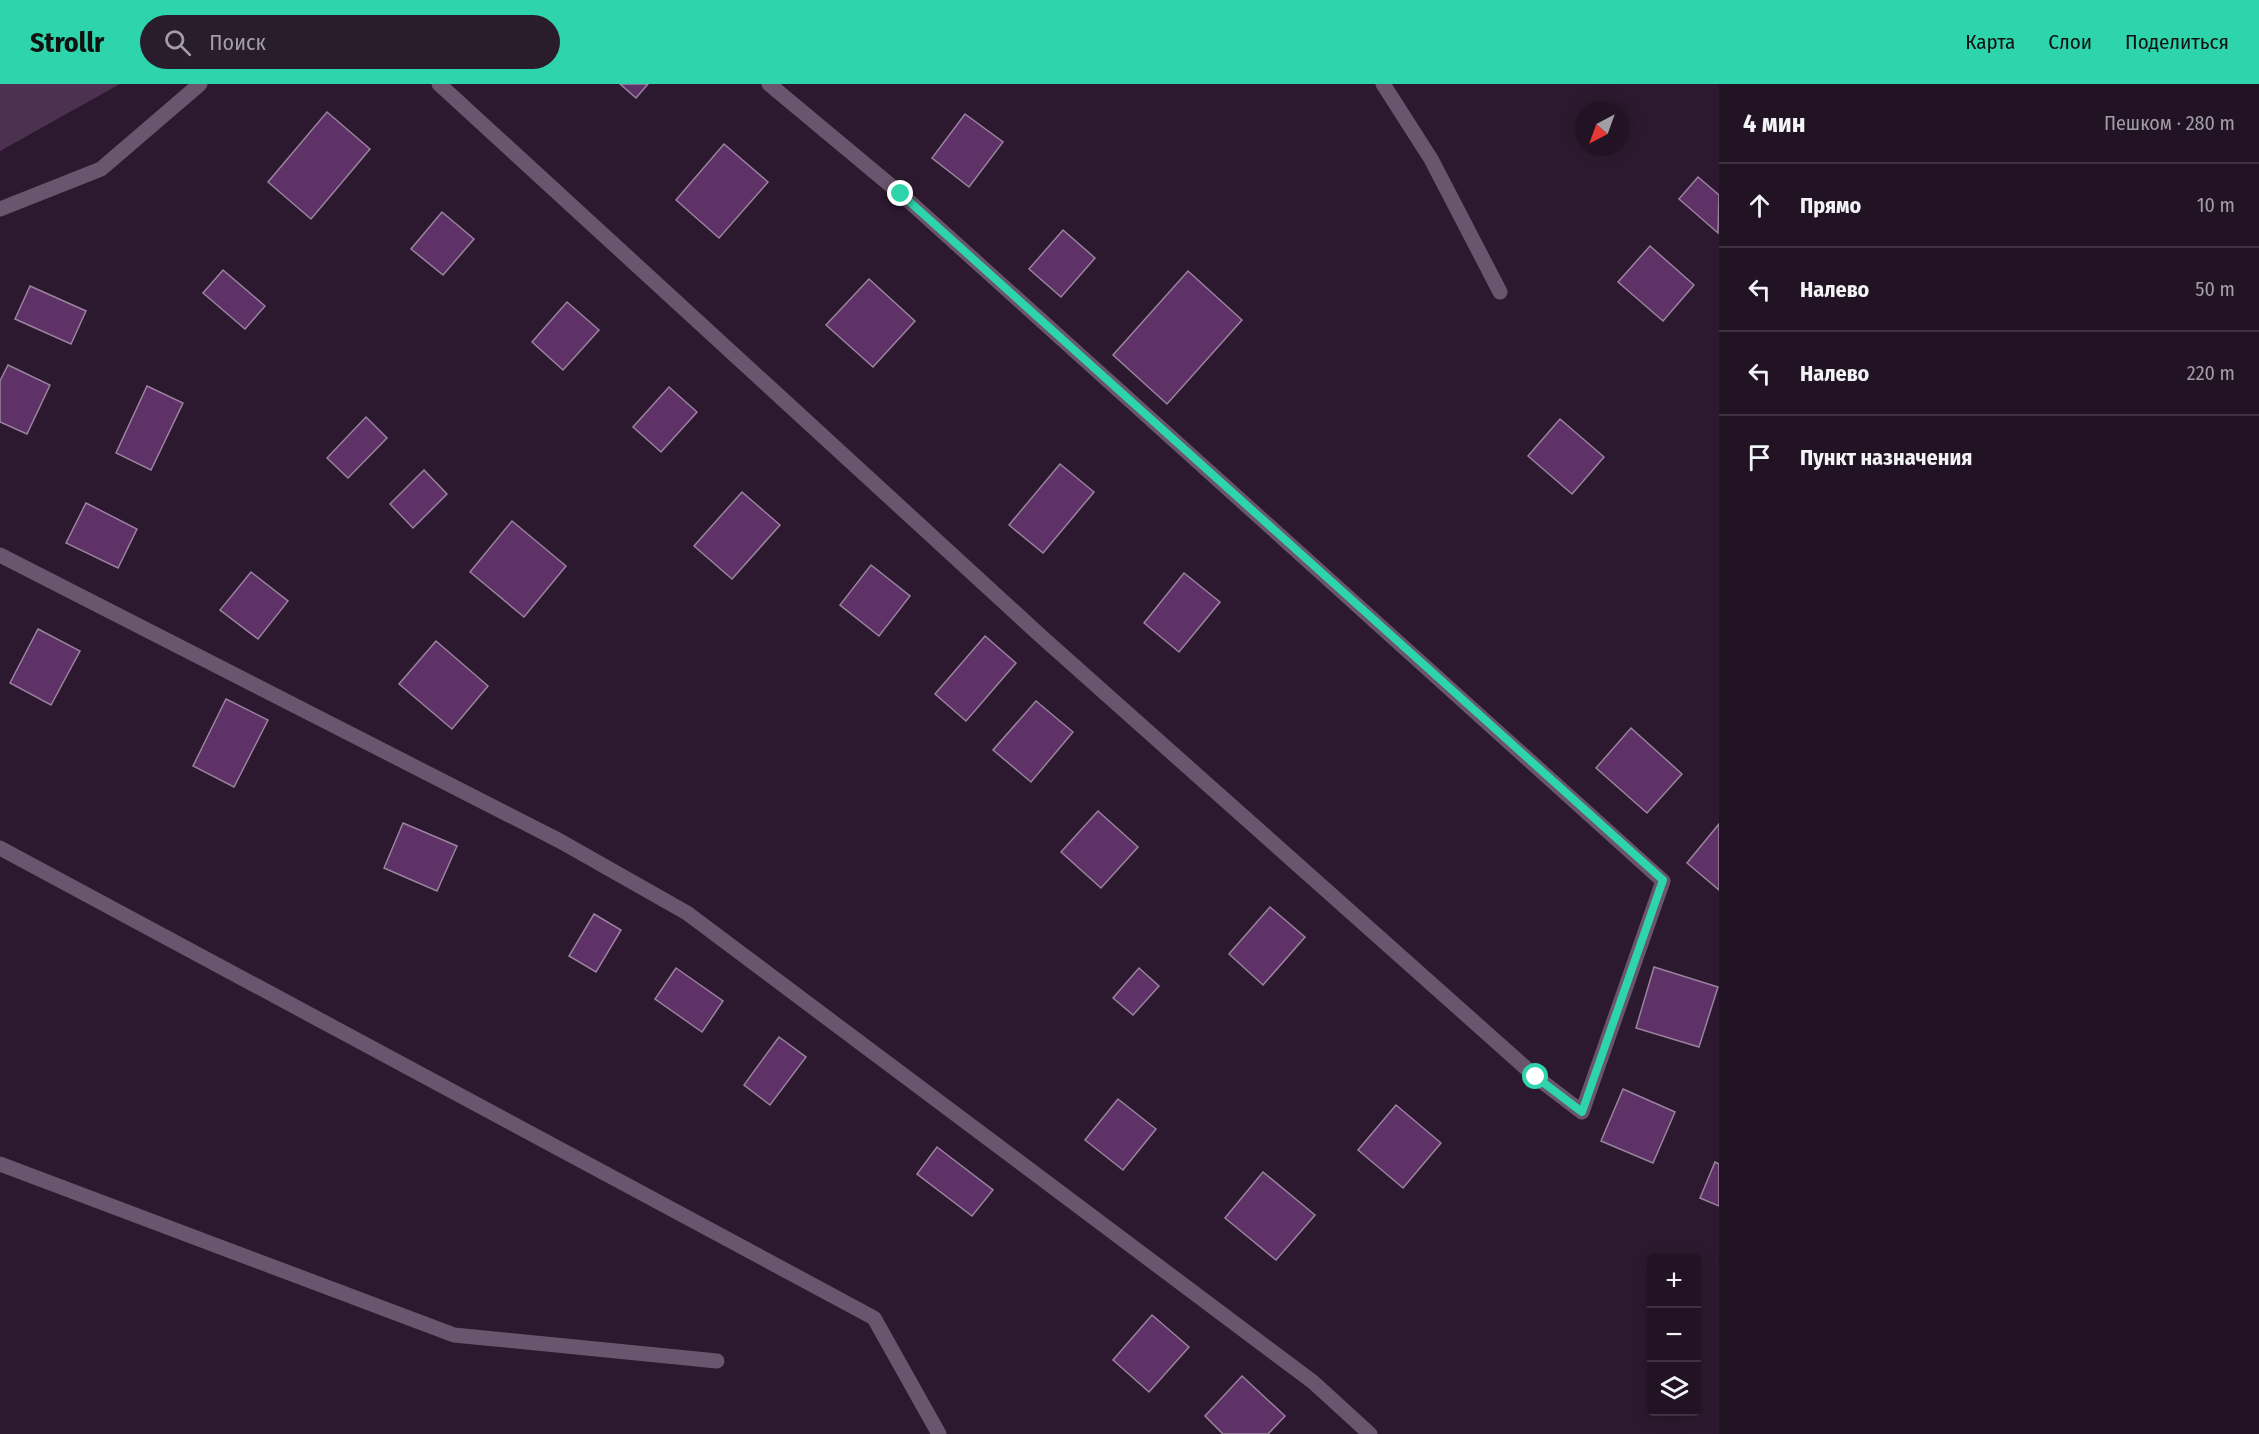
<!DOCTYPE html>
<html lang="ru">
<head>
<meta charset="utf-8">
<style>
	:root { --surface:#211323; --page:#291c2b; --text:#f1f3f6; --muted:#a29ea6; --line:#3e3241; --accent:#2ed4ab }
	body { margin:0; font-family:"Fira Sans Condensed",sans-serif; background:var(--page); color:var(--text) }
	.controls { position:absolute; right:18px; bottom:18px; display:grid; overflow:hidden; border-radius:6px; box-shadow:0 3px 15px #0003 }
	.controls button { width:54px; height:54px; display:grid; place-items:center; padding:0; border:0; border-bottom:2px solid var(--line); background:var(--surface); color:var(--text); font:30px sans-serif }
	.compass { position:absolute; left:1575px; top:18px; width:54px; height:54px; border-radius:50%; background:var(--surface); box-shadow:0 3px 15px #0003; rotate:221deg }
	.stop { position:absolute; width:18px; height:18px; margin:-14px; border:4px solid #2ed4ab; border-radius:50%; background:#fff }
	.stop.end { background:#2ed4ab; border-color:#fff; box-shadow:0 2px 6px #0008 }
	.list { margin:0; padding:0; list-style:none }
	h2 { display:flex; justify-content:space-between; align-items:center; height:78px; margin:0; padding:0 24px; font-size:26px }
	h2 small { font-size:20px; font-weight:400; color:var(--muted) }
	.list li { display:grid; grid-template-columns:39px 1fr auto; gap:18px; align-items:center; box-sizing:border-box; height:84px; padding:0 24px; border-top:2px solid var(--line) }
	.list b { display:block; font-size:22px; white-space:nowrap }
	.list em { font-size:20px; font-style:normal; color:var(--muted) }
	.icon { flex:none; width:33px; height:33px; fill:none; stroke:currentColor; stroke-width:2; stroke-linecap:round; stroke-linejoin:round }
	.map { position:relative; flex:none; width:1719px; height:1350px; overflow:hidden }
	header { display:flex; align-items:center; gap:36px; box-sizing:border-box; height:84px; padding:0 30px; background:var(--accent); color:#111 }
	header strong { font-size:28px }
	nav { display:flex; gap:33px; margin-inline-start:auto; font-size:21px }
	.search { width:420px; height:54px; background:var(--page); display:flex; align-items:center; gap:15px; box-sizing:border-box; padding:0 21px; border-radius:33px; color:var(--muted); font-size:22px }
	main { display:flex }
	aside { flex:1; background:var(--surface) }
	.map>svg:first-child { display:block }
	.green { fill:#4c3151 }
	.building { fill:#5e3167; stroke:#9a839e; stroke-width:1.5 }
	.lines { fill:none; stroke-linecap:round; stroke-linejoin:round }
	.lane { stroke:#69556d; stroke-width:15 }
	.street { stroke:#69556d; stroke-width:15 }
	.route { stroke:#2ed4ab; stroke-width:8 }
</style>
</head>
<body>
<header>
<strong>Strollr</strong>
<div class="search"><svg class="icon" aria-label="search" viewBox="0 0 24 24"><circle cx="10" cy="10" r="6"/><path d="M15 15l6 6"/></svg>Поиск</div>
<nav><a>Карта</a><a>Слои</a><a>Поделиться</a></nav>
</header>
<main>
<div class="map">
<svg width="1719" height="1350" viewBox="0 0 1719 1350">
	<rect width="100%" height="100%" fill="#2c192f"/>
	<!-- green -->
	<path class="green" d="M 0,0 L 120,0 L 0,67 Z"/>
	<!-- building -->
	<g class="building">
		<path d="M 620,0 L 648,0 L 636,14 Z"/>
		<path d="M 327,28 L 370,65 L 311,135 L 268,98 Z"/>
		<path d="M 965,30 L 1003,58 L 969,103 L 932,74 Z"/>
		<path d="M 724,60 L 768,98 L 719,154 L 676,116 Z"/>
		<path d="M 1698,93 L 1719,111 L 1718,149 L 1679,115 Z"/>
		<path d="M 442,128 L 474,155 L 443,191 L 411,165 Z"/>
		<path d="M 1063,146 L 1095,174 L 1061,213 L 1029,185 Z"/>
		<path d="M 1650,162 L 1694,201 L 1663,237 L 1618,198 Z"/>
		<path d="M 223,186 L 265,222 L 245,245 L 203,209 Z"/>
		<path d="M 1188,187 L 1242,236 L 1167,320 L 1113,271 Z"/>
		<path d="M 869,195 L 915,237 L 873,283 L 826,241 Z"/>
		<path d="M 30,202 L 86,227 L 71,260 L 15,235 Z"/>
		<path d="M 567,218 L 599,246 L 563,286 L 532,258 Z"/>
		<path d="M 8,281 L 50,301 L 27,350 L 0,338 L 0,297 Z"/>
		<path d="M 147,302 L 183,319 L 151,386 L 116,369 Z"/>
		<path d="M 669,303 L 697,328 L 661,368 L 633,343 Z"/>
		<path d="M 366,333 L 387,354 L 348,394 L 327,374 Z"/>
		<path d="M 1560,335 L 1604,373 L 1572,410 L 1528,372 Z"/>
		<path d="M 1060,380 L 1094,408 L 1043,469 L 1009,441 Z"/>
		<path d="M 424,386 L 447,410 L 413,444 L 390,420 Z"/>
		<path d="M 742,408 L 780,441 L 732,495 L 694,462 Z"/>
		<path d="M 86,419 L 137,445 L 118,484 L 66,459 Z"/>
		<path d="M 512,437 L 566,482 L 524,533 L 470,488 Z"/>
		<path d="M 871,481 L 910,512 L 879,552 L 840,521 Z"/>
		<path d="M 251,488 L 288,517 L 258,555 L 220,526 Z"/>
		<path d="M 1184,489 L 1220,518 L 1179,568 L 1144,539 Z"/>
		<path d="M 38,545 L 80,567 L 51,621 L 10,599 Z"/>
		<path d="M 985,552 L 1016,579 L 966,637 L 935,610 Z"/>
		<path d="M 436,557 L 488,602 L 452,645 L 399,600 Z"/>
		<path d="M 226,615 L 268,636 L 234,703 L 193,682 Z"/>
		<path d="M 1036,617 L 1073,648 L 1031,698 L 993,666 Z"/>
		<path d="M 1631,644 L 1682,690 L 1647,729 L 1596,684 Z"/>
		<path d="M 1098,727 L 1138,763 L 1101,804 L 1061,768 Z"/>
		<path d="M 403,739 L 457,762 L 437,807 L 384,784 Z"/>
		<path d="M 1719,740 L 1719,806 L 1687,779 Z"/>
		<path d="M 1270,823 L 1305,853 L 1263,901 L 1229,870 Z"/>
		<path d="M 594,830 L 621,846 L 596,888 L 569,872 Z"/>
		<path d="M 1654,883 L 1718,903 L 1699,963 L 1636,944 Z"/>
		<path d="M 676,884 L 723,917 L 702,948 L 655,915 Z"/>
		<path d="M 1139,884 L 1159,902 L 1133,931 L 1113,914 Z"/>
		<path d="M 779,953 L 806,973 L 770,1021 L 744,1001 Z"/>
		<path d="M 1623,1005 L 1675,1028 L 1653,1079 L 1601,1057 Z"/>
		<path d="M 1118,1015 L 1156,1045 L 1123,1086 L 1085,1056 Z"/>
		<path d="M 1396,1021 L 1441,1059 L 1403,1104 L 1358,1066 Z"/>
		<path d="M 937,1063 L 993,1106 L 972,1132 L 917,1090 Z"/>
		<path d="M 1715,1078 L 1719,1080 L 1719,1122 L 1700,1114 Z"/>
		<path d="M 1263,1088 L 1315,1131 L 1276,1176 L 1225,1134 Z"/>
		<path d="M 1152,1231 L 1189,1263 L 1149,1308 L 1113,1276 Z"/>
		<path d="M 1242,1292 L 1285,1332 L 1268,1350 L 1223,1350 L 1205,1332 Z"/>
	</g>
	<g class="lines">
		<!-- lane -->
		<g class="lane">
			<path d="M 1383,0 L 1431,75 L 1500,208"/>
			<path d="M 0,1080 L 454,1251 L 717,1277"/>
		</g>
		<!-- street -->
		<g class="street">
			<path d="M 439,0 L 1043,554 L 1536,993 L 1582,1028 L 1663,797 L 901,110 L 769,0"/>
			<path d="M 0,125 L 101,85 L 200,0"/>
			<path d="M 0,471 L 560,757 L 687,829 L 1313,1298 L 1370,1350"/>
			<path d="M 0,764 L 874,1234 L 939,1350"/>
		</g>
	</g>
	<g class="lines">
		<!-- route -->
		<path class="route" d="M 901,110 L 1663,796 L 1582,1028 L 1536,993"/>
	</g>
</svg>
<div class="controls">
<button>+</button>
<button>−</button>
<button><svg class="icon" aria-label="layers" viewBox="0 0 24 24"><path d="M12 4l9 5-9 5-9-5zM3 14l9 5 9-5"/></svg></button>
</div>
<svg class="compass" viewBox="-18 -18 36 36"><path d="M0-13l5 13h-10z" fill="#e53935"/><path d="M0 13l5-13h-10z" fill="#a29ea6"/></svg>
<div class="stop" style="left:1536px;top:993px"></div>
<div class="stop end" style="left:901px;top:110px"></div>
</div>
<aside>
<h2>4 мин<small>Пешком · 280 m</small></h2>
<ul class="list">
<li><svg class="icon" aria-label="ahead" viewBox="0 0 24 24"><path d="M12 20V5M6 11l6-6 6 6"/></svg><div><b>Прямо</b></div><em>10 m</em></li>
<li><svg class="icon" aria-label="left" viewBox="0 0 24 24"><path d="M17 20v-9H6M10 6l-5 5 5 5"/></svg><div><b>Налево</b></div><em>50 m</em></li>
<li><svg class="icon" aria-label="left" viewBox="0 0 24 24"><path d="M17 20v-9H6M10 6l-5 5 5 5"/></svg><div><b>Налево</b></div><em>220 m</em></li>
<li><svg class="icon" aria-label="arrive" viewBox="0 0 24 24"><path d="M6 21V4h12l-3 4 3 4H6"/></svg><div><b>Пункт назначения</b></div></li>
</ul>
</aside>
</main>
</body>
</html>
